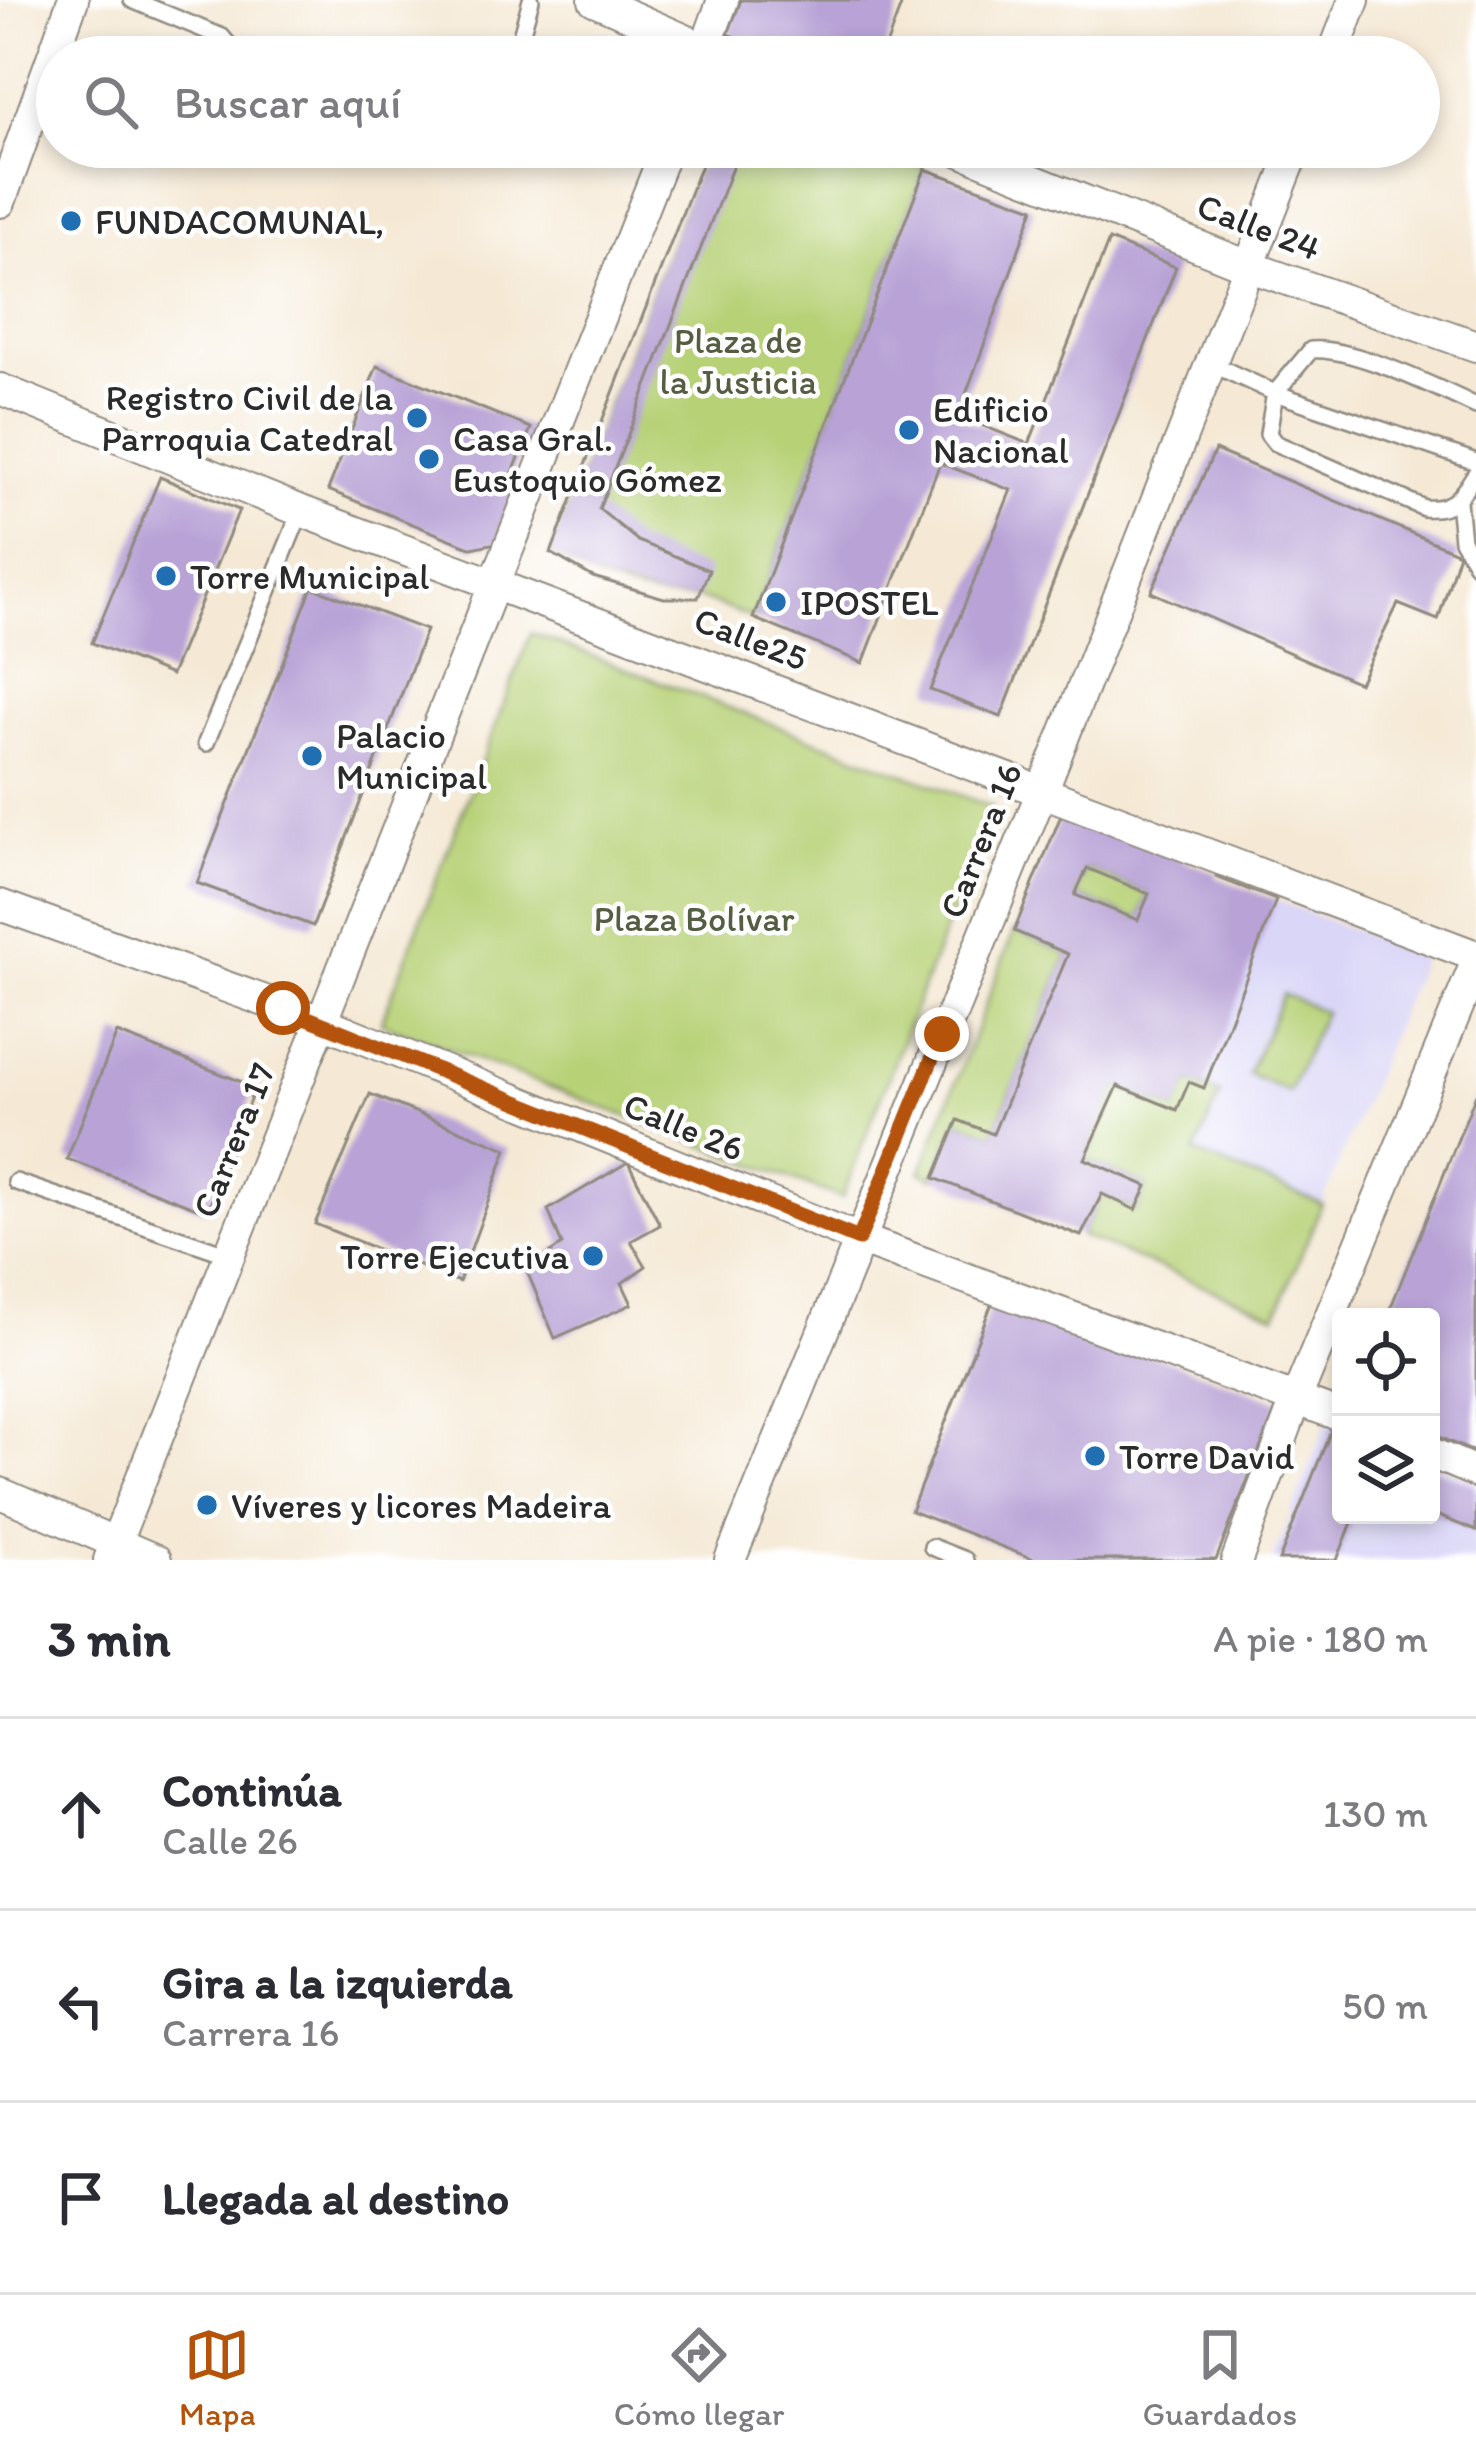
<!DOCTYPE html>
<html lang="es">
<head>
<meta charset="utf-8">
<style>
	:root { --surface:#fff; --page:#f7f7f7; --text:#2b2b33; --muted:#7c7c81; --line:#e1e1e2; --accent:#b45309 }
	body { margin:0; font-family:Itim,sans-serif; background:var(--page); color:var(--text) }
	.controls { position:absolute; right:36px; bottom:36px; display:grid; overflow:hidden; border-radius:12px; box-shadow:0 6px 18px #0003 }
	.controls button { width:108px; height:108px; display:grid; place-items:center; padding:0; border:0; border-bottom:3px solid var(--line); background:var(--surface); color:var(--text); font:60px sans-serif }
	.stop { position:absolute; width:36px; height:36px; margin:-27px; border:9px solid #b45309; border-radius:50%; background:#fff }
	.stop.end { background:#b45309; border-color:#fff; box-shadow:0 3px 12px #0008 }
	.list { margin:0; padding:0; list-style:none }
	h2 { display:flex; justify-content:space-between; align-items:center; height:156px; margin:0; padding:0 48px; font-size:51px }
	h2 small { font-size:39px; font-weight:400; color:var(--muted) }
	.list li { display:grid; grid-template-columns:78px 1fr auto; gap:36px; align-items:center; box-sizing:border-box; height:192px; padding:0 48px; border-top:3px solid var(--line) }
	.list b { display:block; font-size:45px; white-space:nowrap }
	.list p { margin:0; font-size:39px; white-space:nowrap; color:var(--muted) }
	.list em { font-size:39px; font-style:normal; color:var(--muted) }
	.icon { flex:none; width:66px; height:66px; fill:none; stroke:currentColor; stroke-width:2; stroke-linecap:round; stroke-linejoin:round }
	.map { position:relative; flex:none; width:1476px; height:1560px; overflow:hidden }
	.search { position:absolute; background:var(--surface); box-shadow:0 6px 18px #0003; left:36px; right:36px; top:36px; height:132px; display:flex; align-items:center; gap:30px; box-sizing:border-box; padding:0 42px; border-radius:66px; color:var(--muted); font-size:45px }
	.sheet { height:732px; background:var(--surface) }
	nav { display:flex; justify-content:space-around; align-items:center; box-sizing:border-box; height:168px; border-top:3px solid var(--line); background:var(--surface); font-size:33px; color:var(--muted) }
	nav a { display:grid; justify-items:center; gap:6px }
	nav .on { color:var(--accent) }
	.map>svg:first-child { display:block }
	.built { fill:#dad6f7 }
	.green { fill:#b7d177; stroke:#717e51; stroke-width:3 }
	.building { fill:#b8a2d6; fill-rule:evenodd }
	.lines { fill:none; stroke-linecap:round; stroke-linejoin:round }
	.service-casing { stroke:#908a80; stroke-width:20 }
	.minor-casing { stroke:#908a80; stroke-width:34 }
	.service { stroke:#fff; stroke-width:15 }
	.minor { stroke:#fff; stroke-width:30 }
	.route { stroke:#b45309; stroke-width:15 }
	.poi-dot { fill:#1f6fb2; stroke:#fff; stroke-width:4.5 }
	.labels { text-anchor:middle; stroke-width:9; stroke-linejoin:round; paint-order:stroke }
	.poi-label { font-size:36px; fill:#2b2b2b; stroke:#fff; text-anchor:start }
	.street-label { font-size:36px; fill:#2b2b2b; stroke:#fff }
	.park-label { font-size:36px; fill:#555d42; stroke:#fff }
</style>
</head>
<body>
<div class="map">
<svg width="1476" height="1560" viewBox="0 0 1476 1560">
	<rect width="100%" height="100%" fill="#fff"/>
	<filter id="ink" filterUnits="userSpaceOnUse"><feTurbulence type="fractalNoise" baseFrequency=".00833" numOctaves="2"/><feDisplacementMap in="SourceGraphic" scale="24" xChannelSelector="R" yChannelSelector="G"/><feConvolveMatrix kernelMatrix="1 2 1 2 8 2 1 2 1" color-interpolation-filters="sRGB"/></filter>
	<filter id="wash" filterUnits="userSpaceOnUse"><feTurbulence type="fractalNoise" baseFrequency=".004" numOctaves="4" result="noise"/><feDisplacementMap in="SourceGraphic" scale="48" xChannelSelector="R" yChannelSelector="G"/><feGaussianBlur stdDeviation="2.7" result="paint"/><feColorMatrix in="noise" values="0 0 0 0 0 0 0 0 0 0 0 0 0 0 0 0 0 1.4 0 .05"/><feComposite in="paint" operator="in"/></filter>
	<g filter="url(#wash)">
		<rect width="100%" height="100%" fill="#f5e9d5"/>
		<!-- built -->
		<g class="built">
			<path d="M 1216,877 L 1423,957 L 1322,1204 L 1194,1153 L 1220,1094 L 1132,1058 Z"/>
			<path d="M 1326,1423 L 1341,1428 L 1341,1515 L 1431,1515 L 1431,1463 L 1476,1481 L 1476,1560 L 1273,1560 Z"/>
		</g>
		<!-- green -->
		<g class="green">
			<path d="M 708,147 L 868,147 L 925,169 L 753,618 L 698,598 L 664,598 L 631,591 L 593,577 L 551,553 Z"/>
			<path d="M 531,633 L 992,807 L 842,1198 L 381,1023 Z"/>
			<path d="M 1087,868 L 1149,894 L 1138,920 L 1075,895 Z"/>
			<path d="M 1014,931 L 1068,954 L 993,1134 L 958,1120 L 934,1178 L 921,1172 Z"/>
			<path d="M 1283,994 L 1324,1012 L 1289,1092 L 1248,1074 Z"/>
			<path d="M 1189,1082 L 1220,1094 L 1195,1153 L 1322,1204 L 1276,1315 L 1081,1236 L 1102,1194 L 1136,1210 L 1147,1186 L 1085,1159 L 1118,1086 L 1176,1110 Z"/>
		</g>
		<g id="blocks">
			<!-- building -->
			<g class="building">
				<path d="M 741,0 L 903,0 L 882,57 L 787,57 L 728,34 Z"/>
				<path d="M 708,147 L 736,147 L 734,163 L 599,509 L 638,541 L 709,570 L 698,598 L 664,598 L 593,577 L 551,553 Z"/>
				<path d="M 925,169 L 1034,208 L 958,416 L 1029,444 L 1109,240 L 1176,267 L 1001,717 L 930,690 L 1011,490 L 940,463 L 863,663 L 753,618 Z"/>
				<path d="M 377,366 L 531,428 L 505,492 L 523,499 L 506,541 L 472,548 L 328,490 Z"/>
				<path d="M 1215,450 L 1459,553 L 1438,620 L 1398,604 L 1359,683 L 1151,592 Z"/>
				<path d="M 160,477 L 239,510 L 171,675 L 92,643 Z"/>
				<path d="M 312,587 L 426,630 L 313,926 L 197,883 Z"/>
				<path d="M 1062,813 L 1217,873 L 1216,877 L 1276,900 L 1204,1088 L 1189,1082 L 1177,1110 L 1118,1086 L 1085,1159 L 1147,1186 L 1136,1210 L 1102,1194 L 1081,1236 L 934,1178 L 958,1120 L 993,1134 L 1068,954 L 1014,931 ZM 1087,868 L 1149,894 L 1138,920 L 1075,895 Z"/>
				<path d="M 117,1033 L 255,1087 L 207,1212 L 67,1159 Z"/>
				<path d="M 370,1094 L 507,1149 L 459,1282 L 315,1224 Z"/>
				<path d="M 1476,1094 L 1476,1453 L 1431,1434 L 1431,1317 L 1387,1317 Z"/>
				<path d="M 628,1162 L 660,1225 L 631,1241 L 646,1266 L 622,1283 L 632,1304 L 555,1338 L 526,1269 L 562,1245 L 548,1210 Z"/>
				<path d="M 994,1298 L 1279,1401 L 1216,1560 L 1036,1560 L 911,1511 Z"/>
				<path d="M 1332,1428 L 1341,1432 L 1341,1515 L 1355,1515 L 1337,1560 L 1279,1560 Z"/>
				<path d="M 1431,1468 L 1476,1486 L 1476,1531 L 1431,1513 Z"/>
			</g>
		</g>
	</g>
	<g filter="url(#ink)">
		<use href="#blocks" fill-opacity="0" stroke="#908a80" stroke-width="3"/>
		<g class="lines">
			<defs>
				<g id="service">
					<path d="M 132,0 L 222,37 L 233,50 L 233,57"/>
					<path d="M 57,42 L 94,57"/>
					<path d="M 515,57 L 531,0"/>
					<path d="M 1210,363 L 1275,393 L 1476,462"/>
					<path d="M 1476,406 C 1438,388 1351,346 1311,350 L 1275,393 L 1268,434 L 1275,443 L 1424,508 C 1453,511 1462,495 1476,473"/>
					<path d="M 1458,501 L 1462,540 L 1476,564"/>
					<path d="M 206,743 L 301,511"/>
					<path d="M 16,1182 L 229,1255"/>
					<path d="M 932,1547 L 965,1560"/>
				</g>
				<g id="minor">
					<path d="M 594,0 L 724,57"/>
					<path d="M 702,57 L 723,0"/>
					<path d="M 1332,57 L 1354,0"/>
					<path d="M 950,147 L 1248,266 L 1476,346"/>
					<path d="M 0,202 L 73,0"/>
					<path d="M 0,389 L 301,511 L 1476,956"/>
					<path d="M 0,905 L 323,1022 L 859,1239 L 1341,1416"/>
					<path d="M 1431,1453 L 1476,1472"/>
					<path d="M 0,1493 L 156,1560"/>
					<path d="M 109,1560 L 667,147"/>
					<path d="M 730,1560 L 1043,789 L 1296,147"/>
					<path d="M 1237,1560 L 1297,1397 L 1476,963"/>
				</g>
			</defs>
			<!-- service casing -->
			<use href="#service" class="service-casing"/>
			<!-- minor casing -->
			<use href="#minor" class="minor-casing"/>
			<!-- service -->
			<use href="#service" class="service"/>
			<!-- minor -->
			<use href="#minor" class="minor"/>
		</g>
	</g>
	<g class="lines" filter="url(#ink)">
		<!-- route -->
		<path class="route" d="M 283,1008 L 859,1239 L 942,1034"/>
	</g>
	<!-- markers -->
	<g class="poi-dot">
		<circle cx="71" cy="221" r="12"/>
		<circle cx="417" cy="418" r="12"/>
		<circle cx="909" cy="430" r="12"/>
		<circle cx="429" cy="459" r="12"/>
		<circle cx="166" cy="576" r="12"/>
		<circle cx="776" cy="602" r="12"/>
		<circle cx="312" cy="756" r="12"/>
		<circle cx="593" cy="1256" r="12"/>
		<circle cx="1095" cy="1456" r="12"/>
		<circle cx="207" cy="1505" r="12"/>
	</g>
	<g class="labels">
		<!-- poi labels -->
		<g class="poi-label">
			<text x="95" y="234">FUNDACOMUNAL,</text>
			<text x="393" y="410" text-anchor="end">Registro Civil de la<tspan x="393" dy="41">Parroquia Catedral</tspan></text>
			<text x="933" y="422">Edificio<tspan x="933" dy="41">Nacional</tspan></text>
			<text x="453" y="451">Casa Gral.<tspan x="453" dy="41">Eustoquio Gómez</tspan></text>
			<text x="190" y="589">Torre Municipal</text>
			<text x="800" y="615">IPOSTEL</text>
			<text x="336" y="748">Palacio<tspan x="336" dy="41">Municipal</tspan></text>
			<text x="569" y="1269" text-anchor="end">Torre Ejecutiva</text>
			<text x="1119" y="1469">Torre David</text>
			<text x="231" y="1518">Víveres y licores Madeira</text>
		</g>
		<!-- street labels -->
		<g class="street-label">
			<text transform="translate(1259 226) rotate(21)" y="13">Calle 24</text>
			<text transform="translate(751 638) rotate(21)" y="13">Calle25</text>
			<text transform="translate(980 840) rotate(-68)" y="13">Carrera 16</text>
			<text transform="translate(684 1126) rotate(22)" y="13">Calle 26</text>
			<text transform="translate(233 1140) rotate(-68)" y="13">Carrera 17</text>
		</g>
		<!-- park labels -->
		<g class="park-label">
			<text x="738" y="353">Plaza de<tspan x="738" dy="41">la Justicia</tspan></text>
			<text x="694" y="931">Plaza Bolívar</text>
		</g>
	</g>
</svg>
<div class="controls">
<button><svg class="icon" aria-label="locate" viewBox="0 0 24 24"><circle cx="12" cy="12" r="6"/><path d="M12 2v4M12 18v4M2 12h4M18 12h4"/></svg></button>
<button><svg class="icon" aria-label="layers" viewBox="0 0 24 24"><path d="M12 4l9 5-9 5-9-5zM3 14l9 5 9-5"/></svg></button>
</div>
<div class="stop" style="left:283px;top:1008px"></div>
<div class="stop end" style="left:942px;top:1034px"></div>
<div class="search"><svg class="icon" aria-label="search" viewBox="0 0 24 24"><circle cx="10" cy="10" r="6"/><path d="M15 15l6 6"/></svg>Buscar aquí</div>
</div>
<section class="sheet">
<h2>3 min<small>A pie · 180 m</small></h2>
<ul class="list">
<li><svg class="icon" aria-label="ahead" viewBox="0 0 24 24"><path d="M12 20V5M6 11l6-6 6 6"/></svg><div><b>Continúa</b><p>Calle 26</p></div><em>130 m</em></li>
<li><svg class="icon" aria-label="left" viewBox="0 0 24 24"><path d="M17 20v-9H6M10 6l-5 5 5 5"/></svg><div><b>Gira a la izquierda</b><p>Carrera 16</p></div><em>50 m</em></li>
<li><svg class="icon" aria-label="arrive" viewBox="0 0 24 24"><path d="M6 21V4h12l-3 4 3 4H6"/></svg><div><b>Llegada al destino</b></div></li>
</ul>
</section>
<nav>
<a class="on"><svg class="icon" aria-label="map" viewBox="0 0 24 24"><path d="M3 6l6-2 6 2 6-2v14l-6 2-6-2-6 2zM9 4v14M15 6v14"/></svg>Mapa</a>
<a><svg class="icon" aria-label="directions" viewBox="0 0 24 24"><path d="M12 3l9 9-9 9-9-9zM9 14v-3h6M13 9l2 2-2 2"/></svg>Cómo llegar</a>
<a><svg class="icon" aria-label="saved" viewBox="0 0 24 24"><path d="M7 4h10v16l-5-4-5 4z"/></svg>Guardados</a>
</nav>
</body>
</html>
